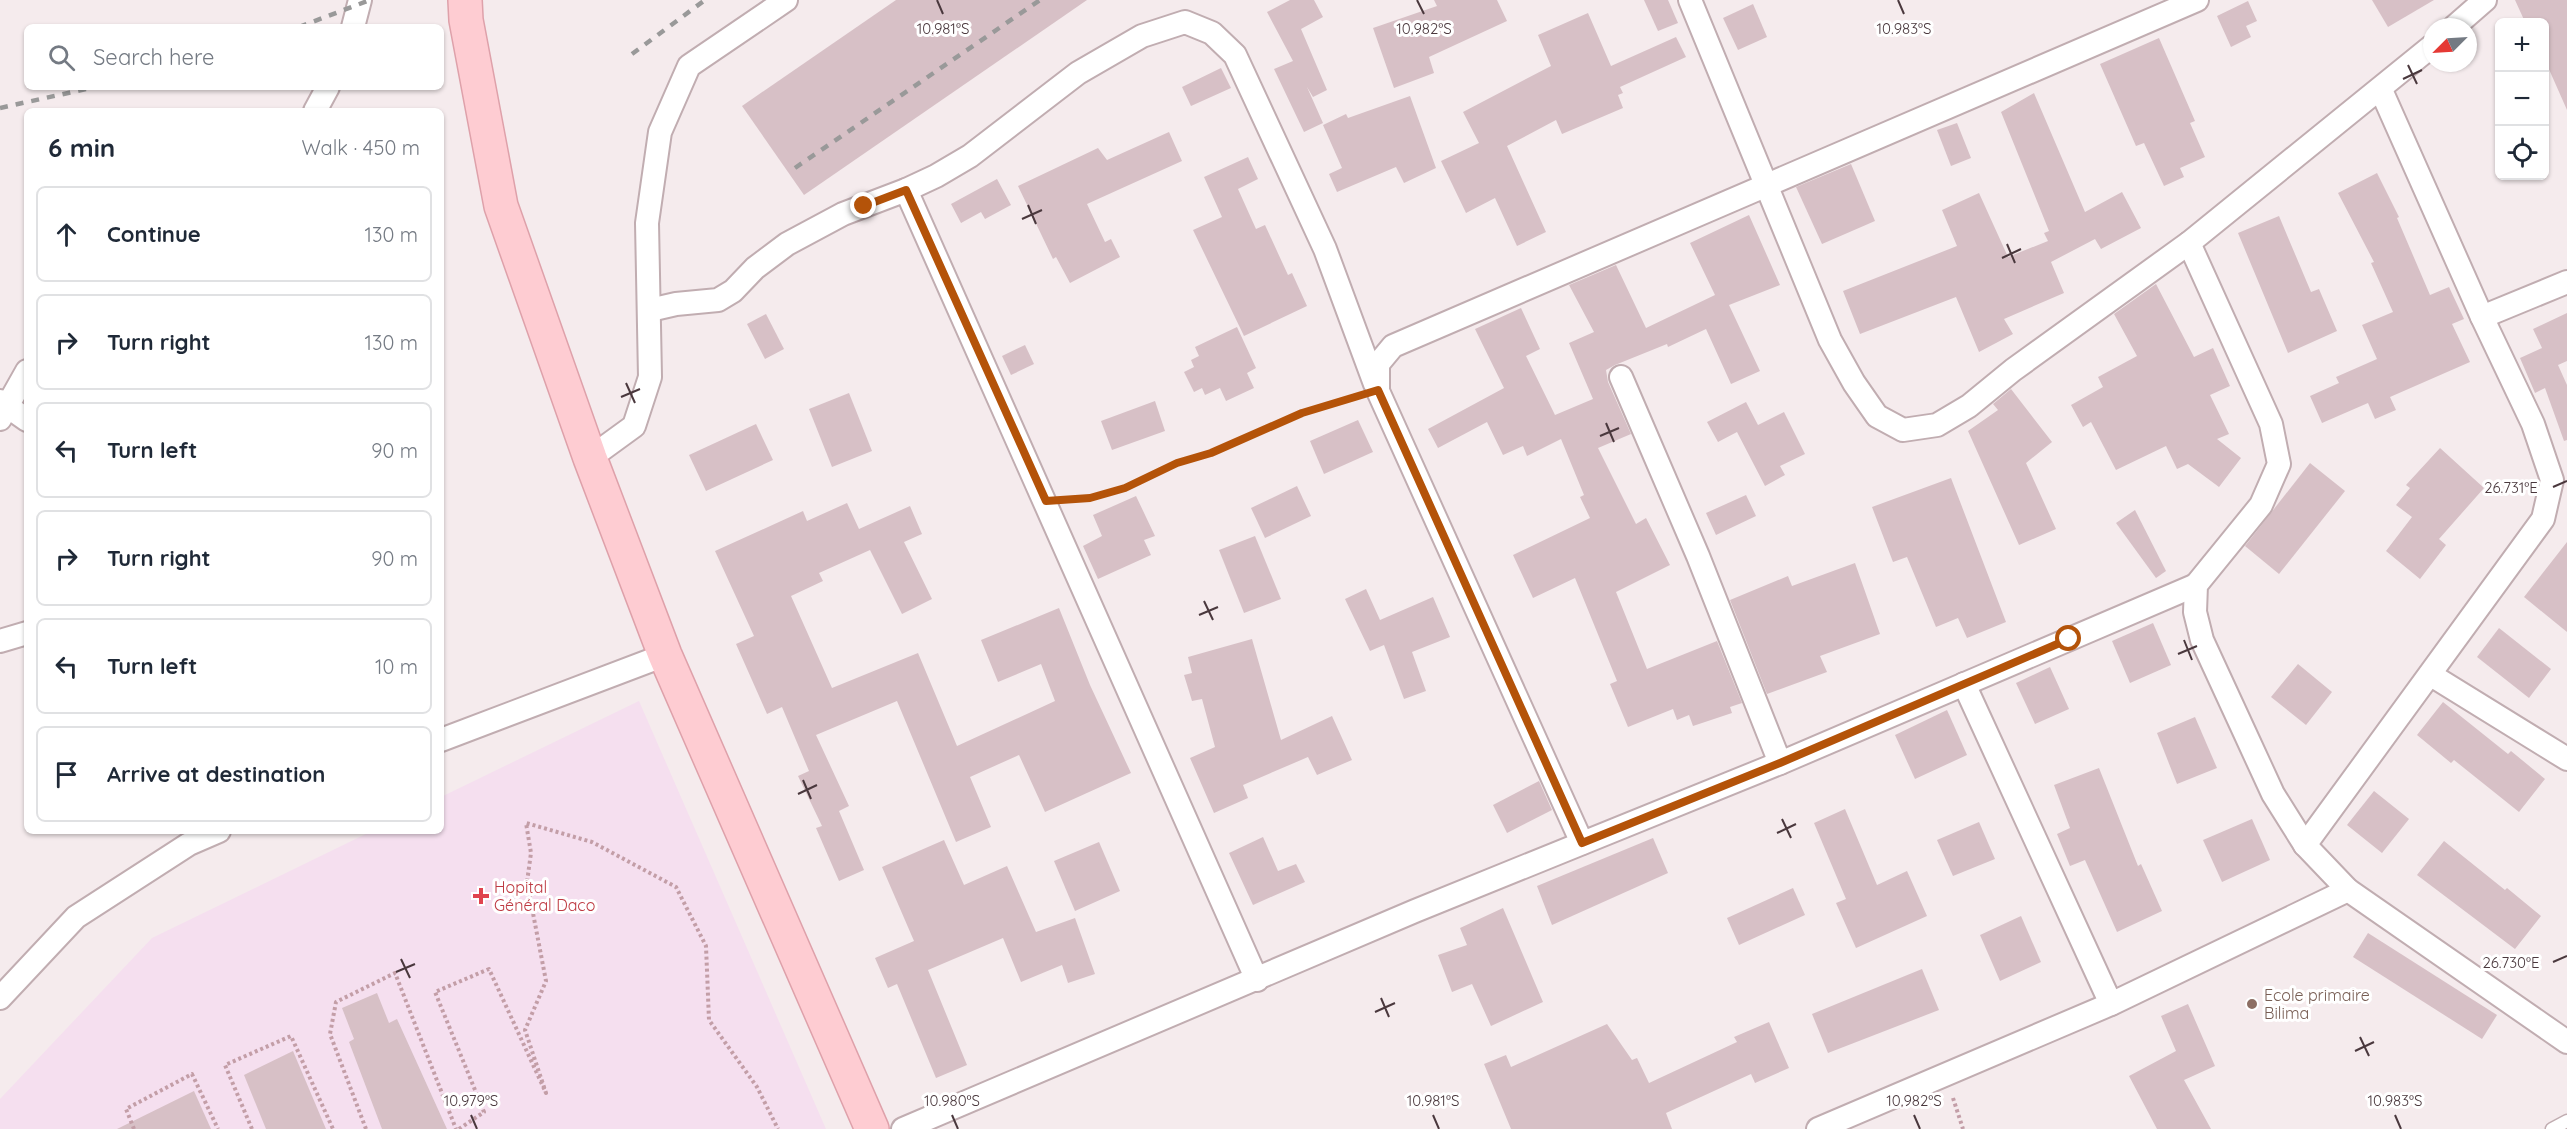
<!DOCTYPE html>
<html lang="en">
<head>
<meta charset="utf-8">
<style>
	:root { --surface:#fff; --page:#f6f6f7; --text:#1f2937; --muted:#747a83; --line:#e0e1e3 }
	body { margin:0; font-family:Quicksand,sans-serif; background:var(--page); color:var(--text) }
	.controls { position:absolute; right:18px; top:18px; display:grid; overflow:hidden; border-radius:9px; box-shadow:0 2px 4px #0004 }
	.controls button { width:54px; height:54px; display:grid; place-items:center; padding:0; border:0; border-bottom:2px solid var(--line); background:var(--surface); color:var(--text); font:30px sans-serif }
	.compass { position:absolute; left:2423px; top:18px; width:54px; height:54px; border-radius:50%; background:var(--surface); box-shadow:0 2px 4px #0004; rotate:246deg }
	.stop { position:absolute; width:18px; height:18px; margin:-14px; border:4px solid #b45309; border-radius:50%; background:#fff }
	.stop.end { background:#b45309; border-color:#fff; box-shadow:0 2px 6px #0008 }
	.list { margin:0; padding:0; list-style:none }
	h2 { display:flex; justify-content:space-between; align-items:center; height:78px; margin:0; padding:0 24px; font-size:26px }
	h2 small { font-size:20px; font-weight:400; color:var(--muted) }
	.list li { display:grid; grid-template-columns:39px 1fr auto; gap:18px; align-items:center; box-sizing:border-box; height:96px; margin:0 12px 12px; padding:0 12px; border:2px solid var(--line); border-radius:9px }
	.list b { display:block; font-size:22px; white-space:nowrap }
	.list em { font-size:20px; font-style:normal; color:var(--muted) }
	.icon { flex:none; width:33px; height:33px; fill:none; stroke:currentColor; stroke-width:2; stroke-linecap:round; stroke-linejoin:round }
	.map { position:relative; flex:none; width:2567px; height:1129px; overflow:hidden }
	.search { position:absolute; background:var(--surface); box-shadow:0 2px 4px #0004; left:24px; top:24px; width:420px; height:66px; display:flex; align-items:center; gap:15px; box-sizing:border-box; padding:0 21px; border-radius:9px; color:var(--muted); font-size:22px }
	.panel { position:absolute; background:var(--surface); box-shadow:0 2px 4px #0004; left:24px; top:108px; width:420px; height:726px; border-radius:9px }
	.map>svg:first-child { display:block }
	.medical { fill:#f5dfef }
	.building { fill:#d7c0c6 }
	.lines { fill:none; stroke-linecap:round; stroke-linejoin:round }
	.lane-casing { stroke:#c1adb1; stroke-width:15 }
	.street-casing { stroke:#c1adb1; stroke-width:26 }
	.secondary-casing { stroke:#dea1aa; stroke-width:36 }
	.path { stroke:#c39ea7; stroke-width:4; stroke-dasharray:3 3; stroke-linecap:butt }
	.lane { stroke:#fff; stroke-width:12 }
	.street { stroke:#fff; stroke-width:22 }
	.secondary { stroke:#feccd2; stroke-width:33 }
	.rail { stroke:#999; stroke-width:4.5; stroke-dasharray:8 8; stroke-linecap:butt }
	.route { stroke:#b45309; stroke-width:8 }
	.ticks { fill:none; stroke:#4a383d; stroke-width:2 }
	.health-dot { fill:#e0444e; stroke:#fff; stroke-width:2 }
	.education-dot { fill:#8d6e63; stroke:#fff; stroke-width:2 }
	.labels { text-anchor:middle; stroke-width:6; stroke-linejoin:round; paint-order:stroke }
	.health-label { font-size:16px; fill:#be3a42; stroke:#fff; text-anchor:start }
	.education-label { font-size:16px; fill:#785e54; stroke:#fff; text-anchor:start }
	.ticks-label { font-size:15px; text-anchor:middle; fill:#4a383d; stroke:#fff; stroke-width:6; stroke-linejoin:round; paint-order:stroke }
</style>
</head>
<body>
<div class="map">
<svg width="2567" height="1129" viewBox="0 0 2567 1129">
	<rect width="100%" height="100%" fill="#f5ebed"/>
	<!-- medical -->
	<path class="medical" d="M 639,701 L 826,1129 L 0,1129 L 0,1099 L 152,938 L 372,831 L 441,831 L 441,797 Z"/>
	<!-- building -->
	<g class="building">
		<path d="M 896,0 L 1087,0 L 804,195 L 742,106 Z"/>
		<path d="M 1290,0 L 1314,0 L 1323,17 L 1301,29 L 1327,90 L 1313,97 L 1307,87 L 1323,123 L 1304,132 L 1274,69 L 1293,61 L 1267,12 Z"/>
		<path d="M 1434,0 L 1497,0 L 1507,21 L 1429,57 L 1434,73 L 1394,88 L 1373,28 L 1437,6 Z"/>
		<path d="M 1644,0 L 1668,0 L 1678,23 L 1658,31 Z"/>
		<path d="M 2372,0 L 2434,0 L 2388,27 Z"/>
		<path d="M 2515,0 L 2567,0 L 2567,110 L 2544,58 L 2544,22 L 2525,22 Z"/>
		<path d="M 2248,1 L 2257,21 L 2246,26 L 2251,37 L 2231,47 L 2217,16 Z"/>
		<path d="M 1753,4 L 1767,37 L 1738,50 L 1723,18 Z"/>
		<path d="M 1588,13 L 1611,66 L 1676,37 L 1686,57 L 1620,87 L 1623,93 L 1618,95 L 1623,108 L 1562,134 L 1556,120 L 1507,146 L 1546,232 L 1517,246 L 1495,198 L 1466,213 L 1441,161 L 1479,143 L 1463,112 L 1551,66 L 1538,35 Z"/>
		<path d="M 2159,38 L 2195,121 L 2190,123 L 2205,157 L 2180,168 L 2184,177 L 2164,186 L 2144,143 L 2136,146 L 2100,64 Z"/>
		<path d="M 1221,68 L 1231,88 L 1191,106 L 1182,87 Z"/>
		<path d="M 2034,93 L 2085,212 L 2122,192 L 2141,228 L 2101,249 L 2095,239 L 2051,262 L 2064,293 L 2004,319 L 2013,334 L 1979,352 L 1956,297 L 1860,334 L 1843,291 L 1957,246 L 1942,210 L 1979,193 L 2008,257 L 2048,241 L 2044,233 L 2049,231 L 2001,112 Z"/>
		<path d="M 1410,96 L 1436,168 L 1404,183 L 1396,167 L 1337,192 L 1329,174 L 1342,168 L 1323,125 L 1346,114 L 1348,118 Z"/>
		<path d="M 1957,123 L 1971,158 L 1951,166 L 1937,130 Z"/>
		<path d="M 1169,132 L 1182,161 L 1087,204 L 1105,242 L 1111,239 L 1120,257 L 1070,283 L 1056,257 L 1053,259 L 1018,186 L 1098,148 L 1107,160 Z"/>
		<path d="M 1248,157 L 1258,179 L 1238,189 L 1256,229 L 1265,225 L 1288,275 L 1292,273 L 1307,306 L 1244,336 L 1193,230 L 1222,217 L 1204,177 Z"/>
		<path d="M 1851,164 L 1875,221 L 1822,244 L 1796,187 Z"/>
		<path d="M 2377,173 L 2399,217 L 2397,218 L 2430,295 L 2449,287 L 2464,319 L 2452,324 L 2470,362 L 2390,397 L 2396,410 L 2375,419 L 2368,403 L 2322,423 L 2310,396 L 2339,383 L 2336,377 L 2377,359 L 2362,325 L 2393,312 L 2371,263 L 2374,262 L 2338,193 Z"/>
		<path d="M 997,179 L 1011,205 L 985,219 L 981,212 L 961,223 L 951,204 Z"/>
		<path d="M 1749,215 L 1780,285 L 1729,305 L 1760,371 L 1731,384 L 1706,329 L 1668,347 L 1667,344 L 1615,365 L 1606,370 L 1608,382 L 1631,434 L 1598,448 L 1636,524 L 1646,518 L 1670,565 L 1616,592 L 1647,669 L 1717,641 L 1742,703 L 1730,707 L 1732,713 L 1693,726 L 1689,715 L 1677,720 L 1673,709 L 1628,727 L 1610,684 L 1617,681 L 1575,578 L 1533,598 L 1513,555 L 1590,518 L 1580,497 L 1584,495 L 1561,439 L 1527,456 L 1523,446 L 1503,455 L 1487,422 L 1438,448 L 1428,429 L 1504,388 L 1475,329 L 1521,308 L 1540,349 L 1526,356 L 1555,415 L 1593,399 L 1569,343 L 1594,332 L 1569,285 L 1616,265 L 1646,328 L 1715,295 L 1690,243 Z"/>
		<path d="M 2279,216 L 2311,292 L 2319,289 L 2337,331 L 2288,353 L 2238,233 Z"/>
		<path d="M 2156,284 L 2194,357 L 2213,348 L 2230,386 L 2210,395 L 2229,434 L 2217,439 L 2241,458 L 2219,487 L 2188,464 L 2177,469 L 2166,446 L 2116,470 L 2091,422 L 2083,427 L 2071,405 L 2103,387 L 2098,377 L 2137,356 L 2114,314 Z"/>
		<path d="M 2567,313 L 2567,361 L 2558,365 L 2567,385 L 2567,440 L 2564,441 L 2545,388 L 2535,393 L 2520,358 L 2542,348 L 2533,329 Z"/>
		<path d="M 766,314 L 784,349 L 765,359 L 747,324 Z"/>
		<path d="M 1237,327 L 1256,368 L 1247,373 L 1254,388 L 1226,401 L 1220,388 L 1205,395 L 1202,388 L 1194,392 L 1184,372 L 1194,367 L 1191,360 L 1199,356 L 1195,347 Z"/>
		<path d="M 1025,345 L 1034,364 L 1011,375 L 1002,356 Z"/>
		<path d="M 2011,389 L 2052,442 L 2026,463 L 2056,529 L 2019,545 L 1968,431 L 1998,410 L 1993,404 Z"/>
		<path d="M 849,393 L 872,451 L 832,467 L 809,409 Z"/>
		<path d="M 1155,401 L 1165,431 L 1112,450 L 1101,421 Z"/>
		<path d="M 1746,402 L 1758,425 L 1784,412 L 1805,454 L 1780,466 L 1785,475 L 1765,486 L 1737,432 L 1718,442 L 1707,422 Z"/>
		<path d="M 1358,420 L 1373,452 L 1324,474 L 1310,441 Z"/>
		<path d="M 756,424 L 773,460 L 706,491 L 689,455 Z"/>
		<path d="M 2440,448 L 2484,488 L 2439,539 L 2446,545 L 2420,579 L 2386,551 L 2412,517 L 2396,505 L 2410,488 L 2406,485 Z"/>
		<path d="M 2310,463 L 2345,491 L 2279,574 L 2245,546 Z"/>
		<path d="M 1951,478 L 2006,622 L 1967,638 L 1958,618 L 1936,627 L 1907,557 L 1893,562 L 1872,507 Z"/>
		<path d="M 1297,486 L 1311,516 L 1265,538 L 1251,508 Z"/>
		<path d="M 1746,495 L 1756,516 L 1716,535 L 1706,513 Z"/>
		<path d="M 1136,496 L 1155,536 L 1144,540 L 1151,555 L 1098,579 L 1083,546 L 1102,536 L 1093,515 Z"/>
		<path d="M 847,503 L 859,529 L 910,506 L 922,534 L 904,542 L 932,599 L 902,614 L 870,550 L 819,573 L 823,581 L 791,596 L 832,688 L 918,653 L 957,746 L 1055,701 L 1041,664 L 998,682 L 981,640 L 1059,608 L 1090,685 L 1131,773 L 1045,812 L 1019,755 L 970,777 L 991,827 L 956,842 L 897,701 L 816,735 L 849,806 L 839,811 L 864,870 L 839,881 L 816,828 L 822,826 L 798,776 L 809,771 L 782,707 L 767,714 L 736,644 L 754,636 L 715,551 L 803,511 L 807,521 Z"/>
		<path d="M 2135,510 L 2166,571 L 2156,578 L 2116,523 Z"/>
		<path d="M 1255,536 L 1281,599 L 1244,613 L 1219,550 Z"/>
		<path d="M 2567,542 L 2567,632 L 2524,597 Z"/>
		<path d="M 1855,563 L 1880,634 L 1820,656 L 1827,672 L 1767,694 L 1730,600 L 1788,576 L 1792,586 Z"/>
		<path d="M 1366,589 L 1380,620 L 1433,597 L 1450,637 L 1412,652 L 1426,691 L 1404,699 L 1384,645 L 1370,651 L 1345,599 Z"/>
		<path d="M 2153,623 L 2171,665 L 2130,683 L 2112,641 Z"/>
		<path d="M 2499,628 L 2551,669 L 2529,698 L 2477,657 Z"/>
		<path d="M 1252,639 L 1281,740 L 1332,716 L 1352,760 L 1317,775 L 1308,757 L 1243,785 L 1248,798 L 1214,813 L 1190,758 L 1215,747 L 1202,699 L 1192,701 L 1184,675 L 1192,673 L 1188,657 Z"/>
		<path d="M 2298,664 L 2332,692 L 2306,725 L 2271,697 Z"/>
		<path d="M 2050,667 L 2069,709 L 2035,724 L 2016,683 Z"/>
		<path d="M 2443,702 L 2508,754 L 2511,751 L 2545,779 L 2519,812 L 2454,760 L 2451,763 L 2417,735 Z"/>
		<path d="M 1947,710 L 1967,755 L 1915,779 L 1895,735 Z"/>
		<path d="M 2195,717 L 2217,768 L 2177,784 L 2157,733 Z"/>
		<path d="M 2099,768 L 2138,866 L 2141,864 L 2162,911 L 2117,932 L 2085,860 L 2070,866 L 2057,834 L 2070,828 L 2054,785 Z"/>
		<path d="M 1539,781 L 1552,810 L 1507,833 L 1493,805 Z"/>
		<path d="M 2374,791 L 2409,819 L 2382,853 L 2347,825 Z"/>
		<path d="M 1845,809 L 1877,885 L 1907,871 L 1927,916 L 1856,948 L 1836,903 L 1846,899 L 1814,823 Z"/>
		<path d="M 2252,819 L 2270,860 L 2222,882 L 2203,840 Z"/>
		<path d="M 1979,822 L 1995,859 L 1953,876 L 1937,840 Z"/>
		<path d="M 1263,837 L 1278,871 L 1296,864 L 1305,882 L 1253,905 L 1229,853 Z"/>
		<path d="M 1653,838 L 1668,873 L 1552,925 L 1537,886 Z"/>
		<path d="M 944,840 L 964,885 L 1007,866 L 1036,932 L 1075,918 L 1095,974 L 1068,983 L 1062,965 L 1021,982 L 1003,938 L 928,970 L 967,1065 L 936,1078 L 897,984 L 888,988 L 875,958 L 914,941 L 882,867 Z"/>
		<path d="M 2444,841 L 2505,890 L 2507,888 L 2541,916 L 2515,949 L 2417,875 Z"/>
		<path d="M 1099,842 L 1120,891 L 1075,911 L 1054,861 Z"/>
		<path d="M 1793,888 L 1805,915 L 1739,945 L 1727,918 Z"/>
		<path d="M 1503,908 L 1543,1002 L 1491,1026 L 1472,984 L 1452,992 L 1438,955 L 1467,945 L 1460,928 Z"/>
		<path d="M 2021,916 L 2041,962 L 2000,981 L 1980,935 Z"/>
		<path d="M 2368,933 L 2497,1015 L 2482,1039 L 2353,957 Z"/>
		<path d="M 1922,969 L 1939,1010 L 1828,1053 L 1812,1014 Z"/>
		<path d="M 377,993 L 389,1023 L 397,1019 L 447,1129 L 382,1129 L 349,1042 L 354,1039 L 342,1008 Z"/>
		<path d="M 2188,1004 L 2215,1066 L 2184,1080 L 2211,1129 L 2157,1129 L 2129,1076 L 2176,1051 L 2161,1016 Z"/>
		<path d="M 1769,1022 L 1789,1068 L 1755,1083 L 1751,1074 L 1666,1113 L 1672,1129 L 1511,1129 L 1484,1064 L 1506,1055 L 1511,1067 L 1607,1024 L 1632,1060 L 1637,1058 L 1649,1083 L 1737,1042 L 1734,1037 Z"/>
		<path d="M 293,1051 L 326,1129 L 266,1129 L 244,1075 Z"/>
		<path d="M 194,1091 L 211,1129 L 117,1129 Z"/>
	</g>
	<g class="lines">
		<defs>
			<path id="lane" d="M 2552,1129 L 2567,1121"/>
			<g id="street">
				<path d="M 1690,0 L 1830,340 L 1854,383 L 1877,416 L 1903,430 L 1937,425 L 1969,406 L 2013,370 L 2189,243 L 2432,46"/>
				<path d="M 353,27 L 360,0"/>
				<path d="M 2454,27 L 2485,0"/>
				<path d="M 315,111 L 328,87"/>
				<path d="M 906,190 L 1257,980"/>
				<path d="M 2189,243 L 2271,424 L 2279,464 L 2261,505 L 2196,585 L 2195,612 L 2202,640 L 2244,731 L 2273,794 L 2305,845 L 2348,890 L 2567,1042"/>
				<path d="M 650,310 L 676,304 L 718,300 L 733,291 L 755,268 L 787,244 L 843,214 L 906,190 L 936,176 L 970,156 L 1078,73 L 1142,36 L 1185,22 L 1212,33 L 1235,55 L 1325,249 L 1375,384"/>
				<path d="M 2482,317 L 2567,282"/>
				<path d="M 1621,377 L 1698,556 L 1780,763"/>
				<path d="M 0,401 L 27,420"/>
				<path d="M 0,419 L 27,371"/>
				<path d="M 590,458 L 634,426 L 650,377 L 647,223 L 660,132 L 689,66 L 786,0"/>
				<path d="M 0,641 L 27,633"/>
				<path d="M 2431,675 L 2567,759"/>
				<path d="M 1964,684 L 2111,1004"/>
				<path d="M 441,740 L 665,655"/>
				<path d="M 1582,843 L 1378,391 L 1378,364 L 1393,346 L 2197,0"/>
				<path d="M 2305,845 L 2543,519 L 2552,480 L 2533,424 L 2482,317 L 2381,90"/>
				<path d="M 0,998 L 76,917 L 189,844 L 219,831"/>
				<path d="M 903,1129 L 1415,911 L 1780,763 L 2196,585"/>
				<path d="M 1818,1129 L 2111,1004 L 2348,890"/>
			</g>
			<path id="secondary" d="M 465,0 L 466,20 L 501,206 L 590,458 L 665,655 L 872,1129"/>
		</defs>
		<!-- lane casing -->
		<use href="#lane" class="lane-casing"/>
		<!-- street casing -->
		<use href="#street" class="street-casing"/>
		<!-- secondary casing -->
		<use href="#secondary" class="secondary-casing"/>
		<!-- path -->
		<g class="path">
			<path d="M 1069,500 L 1090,498 L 1125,488 L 1177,463 L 1211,453 L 1302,413 L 1357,397"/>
			<path d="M 1953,1098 L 1963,1129"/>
			<path d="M 134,1129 L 126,1109 L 192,1074 L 218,1129"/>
			<path d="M 252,1129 L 225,1065 L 291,1036 L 333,1129"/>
			<path d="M 366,1129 L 330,1034 L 336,1002 L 395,973 L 456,1129"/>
			<path d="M 459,1129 L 484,1112 L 435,992 L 489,969 L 546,1093 L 525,1030 L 546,981 L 527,882 L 531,853 L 526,823 L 592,842 L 676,887 L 706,946 L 709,1020 L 757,1087 L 778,1129"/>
		</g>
		<!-- lane -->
		<use href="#lane" class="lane"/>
		<!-- street -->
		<use href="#street" class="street"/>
		<!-- secondary -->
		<use href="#secondary" class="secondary"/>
		<!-- rail -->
		<g class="rail">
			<path d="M 299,27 L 370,0"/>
			<path d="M 632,54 L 705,0"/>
			<path d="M 0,108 L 95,87"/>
			<path d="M 795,168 L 1040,0"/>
		</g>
	</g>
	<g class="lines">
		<!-- route -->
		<path class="route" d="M 864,206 L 906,190 L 1046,501 L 1090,498 L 1125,488 L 1177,463 L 1211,453 L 1302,413 L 1378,390 L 1582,843 L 1780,763 L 2069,639"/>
	</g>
	<!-- ticks -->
	<path class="ticks" d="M 937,0 L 943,14M 1417,0 L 1424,14M 1898,0 L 1904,14M 2408,65 L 2417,84M 2403,79 L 2422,70M 1028,205 L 1036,224M 1022,219 L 1042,210M 2007,244 L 2015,263M 2002,258 L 2021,249M 626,383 L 635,403M 621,397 L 640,389M 1606,423 L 1614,442M 1600,436 L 1619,428M 2553,487 L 2567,481M 1204,601 L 1213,620M 1199,615 L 1218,607M 2184,640 L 2192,660M 2178,654 L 2197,646M 803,780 L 811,799M 798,794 L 817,785M 1782,819 L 1791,838M 1777,833 L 1796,824M 401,959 L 410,978M 2553,962 L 2567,956M 396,972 L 415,964M 1381,998 L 1389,1017M 1375,1012 L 1395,1003M 2360,1037 L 2369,1056M 2355,1051 L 2374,1042M 471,1115 L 477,1129M 952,1115 L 958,1129M 1433,1115 L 1439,1129M 1914,1115 L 1920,1129M 2395,1115 L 2401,1129"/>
	<!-- markers -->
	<path class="health-dot" d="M478 887h6v6h6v6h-6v6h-6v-6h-6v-6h6z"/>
	<circle class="education-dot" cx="2252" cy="1004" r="6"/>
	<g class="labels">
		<!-- health labels -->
		<g class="health-label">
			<text x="494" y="893">Hopital<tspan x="494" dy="18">Général Daco</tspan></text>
		</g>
		<!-- education labels -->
		<g class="education-label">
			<text x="2264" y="1001">Ecole primaire<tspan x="2264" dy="18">Bilima</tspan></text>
		</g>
	</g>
	<g class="ticks-label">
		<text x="943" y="34">10.981°S</text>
		<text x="1424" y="34">10.982°S</text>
		<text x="1904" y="34">10.983°S</text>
		<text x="2511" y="493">26.731°E</text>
		<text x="2511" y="968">26.730°E</text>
		<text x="471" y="1106">10.979°S</text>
		<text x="952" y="1106">10.980°S</text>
		<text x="1433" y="1106">10.981°S</text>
		<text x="1914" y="1106">10.982°S</text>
		<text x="2395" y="1106">10.983°S</text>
	</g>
</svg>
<div class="controls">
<button>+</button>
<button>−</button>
<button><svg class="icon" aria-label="locate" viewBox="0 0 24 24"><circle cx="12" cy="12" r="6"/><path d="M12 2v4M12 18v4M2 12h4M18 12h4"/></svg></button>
</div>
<svg class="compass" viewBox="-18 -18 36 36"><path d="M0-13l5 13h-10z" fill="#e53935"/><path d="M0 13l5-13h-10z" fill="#747a83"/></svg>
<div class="stop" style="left:2069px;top:639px"></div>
<div class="stop end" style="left:864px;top:206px"></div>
<div class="search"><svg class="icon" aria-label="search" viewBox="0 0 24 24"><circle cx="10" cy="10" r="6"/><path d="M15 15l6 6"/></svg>Search here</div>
<section class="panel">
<h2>6 min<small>Walk · 450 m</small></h2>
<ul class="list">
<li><svg class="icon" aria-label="ahead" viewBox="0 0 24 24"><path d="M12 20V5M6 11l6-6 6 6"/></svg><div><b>Continue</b></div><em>130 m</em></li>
<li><svg class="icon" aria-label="right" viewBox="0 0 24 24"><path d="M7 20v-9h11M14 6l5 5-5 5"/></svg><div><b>Turn right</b></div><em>130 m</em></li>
<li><svg class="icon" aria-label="left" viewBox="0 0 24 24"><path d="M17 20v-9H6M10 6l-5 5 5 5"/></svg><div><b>Turn left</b></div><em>90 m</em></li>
<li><svg class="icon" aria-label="right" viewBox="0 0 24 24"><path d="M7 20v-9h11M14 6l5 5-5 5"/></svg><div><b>Turn right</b></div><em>90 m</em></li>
<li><svg class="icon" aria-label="left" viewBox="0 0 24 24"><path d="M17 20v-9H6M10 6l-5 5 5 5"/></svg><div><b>Turn left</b></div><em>10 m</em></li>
<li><svg class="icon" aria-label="arrive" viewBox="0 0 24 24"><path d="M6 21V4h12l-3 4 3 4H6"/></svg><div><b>Arrive at destination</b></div></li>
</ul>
</section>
</div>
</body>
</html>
